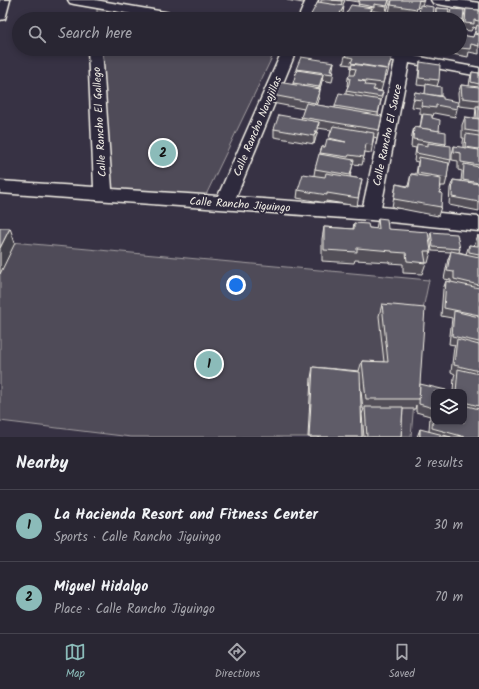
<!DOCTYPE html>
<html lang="en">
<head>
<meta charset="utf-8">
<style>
	:root { --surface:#292633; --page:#35323f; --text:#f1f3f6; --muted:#a5a5ac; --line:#45434e; --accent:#8bbbb9 }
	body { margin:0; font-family:Kalam,sans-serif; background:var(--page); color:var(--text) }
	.controls { position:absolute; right:12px; bottom:12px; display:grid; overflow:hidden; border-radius:8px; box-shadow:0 2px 6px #0003 }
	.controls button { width:36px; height:36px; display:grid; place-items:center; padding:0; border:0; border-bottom:1px solid var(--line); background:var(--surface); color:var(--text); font:20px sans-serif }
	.you { position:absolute; left:236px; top:285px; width:14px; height:14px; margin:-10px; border:3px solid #fff; border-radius:50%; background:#1a73e8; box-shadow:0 0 0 6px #1a73e833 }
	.badge { display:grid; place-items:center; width:26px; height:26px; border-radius:50%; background:var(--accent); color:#111; font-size:13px; font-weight:700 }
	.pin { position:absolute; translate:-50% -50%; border:2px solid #fff; box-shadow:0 1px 4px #0006 }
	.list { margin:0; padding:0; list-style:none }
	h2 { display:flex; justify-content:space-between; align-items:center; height:52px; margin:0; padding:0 16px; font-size:17px }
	h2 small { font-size:13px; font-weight:400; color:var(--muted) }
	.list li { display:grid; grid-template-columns:26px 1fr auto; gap:12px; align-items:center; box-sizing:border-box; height:72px; padding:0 16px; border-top:1px solid var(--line) }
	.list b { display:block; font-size:15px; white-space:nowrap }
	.list p { margin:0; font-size:13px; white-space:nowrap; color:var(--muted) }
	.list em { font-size:13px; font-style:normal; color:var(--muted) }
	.icon { flex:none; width:22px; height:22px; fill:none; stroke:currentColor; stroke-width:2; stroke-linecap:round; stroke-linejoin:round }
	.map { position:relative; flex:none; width:479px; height:437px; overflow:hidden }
	.search { position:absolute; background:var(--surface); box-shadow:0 2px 6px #0003; left:12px; right:12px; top:12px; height:44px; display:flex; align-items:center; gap:10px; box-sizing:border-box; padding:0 14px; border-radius:22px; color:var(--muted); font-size:15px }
	.sheet { height:196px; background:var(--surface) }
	nav { display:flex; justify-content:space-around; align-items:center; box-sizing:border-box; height:56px; border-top:1px solid var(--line); background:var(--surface); font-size:11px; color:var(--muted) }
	nav a { display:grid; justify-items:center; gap:2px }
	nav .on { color:var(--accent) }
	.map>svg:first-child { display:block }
	.green { fill:#504b59; stroke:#a29ea0 }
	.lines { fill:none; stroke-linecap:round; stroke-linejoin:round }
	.street-casing { stroke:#f4f1e8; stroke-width:3 }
	.street { fill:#2f2a3d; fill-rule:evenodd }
	.wall { fill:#524f59; stroke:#f4f1e8 }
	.shaded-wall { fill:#424048; stroke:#f4f1e8 }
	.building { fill:#5f5c67; stroke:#f4f1e8 }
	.labels { text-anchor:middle; stroke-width:4; stroke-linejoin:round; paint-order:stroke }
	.street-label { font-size:11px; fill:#f4f1e8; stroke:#2f2a3d }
</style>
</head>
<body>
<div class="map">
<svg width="479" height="437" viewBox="0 0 479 437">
	<rect width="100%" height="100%" fill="#373244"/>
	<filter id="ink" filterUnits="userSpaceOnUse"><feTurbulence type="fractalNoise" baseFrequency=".025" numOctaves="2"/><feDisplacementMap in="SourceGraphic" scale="8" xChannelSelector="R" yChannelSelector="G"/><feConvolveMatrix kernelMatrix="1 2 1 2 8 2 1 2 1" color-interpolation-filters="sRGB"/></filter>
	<g filter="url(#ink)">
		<!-- green -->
		<g class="green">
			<path d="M 97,7 L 171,19 L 97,19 Z"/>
			<path d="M 100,49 L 276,49 L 204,199 L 110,188 Z"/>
			<path d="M 0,241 L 429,280 L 421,319 L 411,437 L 131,437 L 0,421 Z"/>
		</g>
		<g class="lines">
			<defs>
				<g id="street">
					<path d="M 0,0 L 10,0 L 5,19 L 0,20 Z"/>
					<path d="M 68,0 L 95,0 L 182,15 L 187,16 L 188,19 L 160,19 L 74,4 L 70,3 Z"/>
					<path d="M 306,0 L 318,0 L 310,19 L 298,19 Z"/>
					<path d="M 431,0 L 459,0 L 479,3 L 479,11 L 437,4 L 433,3 Z"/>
					<path d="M 88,49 L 102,49 L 112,189 L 218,196 L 283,49 L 297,49 L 236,197 L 363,206 L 395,61 L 354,53 L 349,52 L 347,49 L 377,49 L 479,68 L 479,76 L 409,63 L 381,207 L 479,217 L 479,231 L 371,220 L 0,193 L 0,181 L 94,187 Z"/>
				</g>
			</defs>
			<!-- street casing -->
			<use href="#street" class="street-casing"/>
			<!-- street -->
			<use href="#street" class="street"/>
		</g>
		<!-- wall -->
		<g class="wall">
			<path d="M 287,0 L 305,0 L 303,3 Z"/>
			<path d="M 321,0 L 345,0 L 342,6 L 343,13 L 340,19 L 309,19 L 321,2 Z"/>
			<path d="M 346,0 L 359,0 L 358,2 Z"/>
			<path d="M 360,0 L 390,0 L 386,13 L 373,11 L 373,12 L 384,17 L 383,19 L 370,19 L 372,14 L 371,14 L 371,15 L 358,6 Z"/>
			<path d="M 392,0 L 424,0 L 422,5 L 433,17 L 432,19 L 418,19 L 420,8 L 417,7 L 415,16 L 389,12 Z"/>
			<path d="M 436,8 L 449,9 L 447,19 L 435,19 Z"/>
			<path d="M 451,9 L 463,20 L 462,24 L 460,23 L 460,19 L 449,19 Z"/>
			<path d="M 466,9 L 479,10 L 479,54 L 469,52 L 468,57 L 447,53 L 449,49 L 460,49 L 460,35 L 473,37 L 476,28 L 473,27 L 471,31 L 463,30 L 464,16 Z"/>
			<path d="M 400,49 L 408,49 L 408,50 Z"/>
			<path d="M 439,49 L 448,49 L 447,50 Z"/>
			<path d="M 345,56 L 392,57 L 387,76 L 385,76 L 381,91 L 374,90 L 374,91 L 383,92 L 378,115 L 382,116 L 377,138 L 374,137 L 371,153 L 365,152 L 362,165 L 353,164 L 350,177 L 362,179 L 357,206 L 326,201 L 326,203 L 297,198 L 298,190 L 314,175 L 315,169 L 322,147 L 325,147 L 329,139 L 331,130 L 318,128 L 314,144 L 274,137 L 274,129 L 301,119 L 304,109 L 272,103 L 272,95 L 293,84 L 296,75 L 296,69 L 334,62 L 332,71 L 334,71 L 332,82 L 322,80 L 320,89 L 319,97 L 316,105 L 335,108 L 335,106 L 346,94 L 346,91 L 348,86 L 347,86 L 348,78 L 350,75 L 351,65 L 343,64 Z"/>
			<path d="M 420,62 L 439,80 L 437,86 L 441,96 L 443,99 L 457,109 L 455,117 L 434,113 L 433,116 L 432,116 L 432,118 L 446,144 L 445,145 L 451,160 L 448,168 L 447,178 L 445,186 L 441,186 L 440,193 L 441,207 L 438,216 L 392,207 L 396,184 L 408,186 L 411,174 L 416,174 L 418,162 L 414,161 L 416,148 L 411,147 L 412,135 L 414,127 L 420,128 L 422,114 L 420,114 L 420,108 L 412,107 L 415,92 L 425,94 L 426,86 L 417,85 L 419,70 Z"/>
			<path d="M 472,72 L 479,73 L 479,211 L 449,205 L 450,188 L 453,180 L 461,181 L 462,171 L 458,170 L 458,161 L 452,160 L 452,154 L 454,146 L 463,148 L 463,142 L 464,138 L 462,138 L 462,125 L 465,117 L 475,118 L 476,108 L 459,106 L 458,93 L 461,85 L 469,86 L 470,79 Z"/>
			<path d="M 378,218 L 388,229 L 431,251 L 428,263 L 426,263 L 422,274 L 403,273 L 403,264 L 389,263 L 389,262 L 355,260 L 354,263 L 322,261 L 322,239 L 324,227 L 353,229 L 354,223 L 369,228 L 376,229 Z"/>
			<path d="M 431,232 L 460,249 L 459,252 L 466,254 L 469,245 L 474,246 L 475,243 L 478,235 L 479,236 L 479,437 L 420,437 L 429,431 L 430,416 L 416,412 L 416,405 L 415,409 L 403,409 L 401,437 L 364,437 L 362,414 L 364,409 L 363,409 L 360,382 L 362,437 L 308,437 L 311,378 L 313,367 L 359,371 L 362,361 L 384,362 L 379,316 L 382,304 L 420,385 L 434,392 L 464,422 L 464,392 L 453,392 L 454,377 L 455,374 L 451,372 L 454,347 L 455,345 L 449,344 L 452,318 L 441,316 L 443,289 L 446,281 L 451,282 L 451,280 L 444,279 L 448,259 L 451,252 L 432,251 L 430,236 Z"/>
			<path d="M 420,429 L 420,437 L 417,437 Z"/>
		</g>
		<!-- shaded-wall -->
		<g class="shaded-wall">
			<path d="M 342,0 L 345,0 L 341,9 L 342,1 Z"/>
			<path d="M 389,0 L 390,0 L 390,3 L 386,13 L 387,6 Z"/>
			<path d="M 344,6 L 343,13 L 340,19 L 337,19 Z"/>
			<path d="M 372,8 L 371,15 L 369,19 L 367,19 Z"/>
			<path d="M 334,62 L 333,69 L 331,74 L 330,71 Z"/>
			<path d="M 323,74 L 322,81 L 318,95 L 319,87 Z"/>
			<path d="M 320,89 L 319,97 L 314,111 L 315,103 Z"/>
			<path d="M 319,122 L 318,130 L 314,144 L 314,136 Z"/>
			<path d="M 10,228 L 15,243 L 0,274 L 0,248 Z"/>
		</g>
		<!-- building -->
		<g class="building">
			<path d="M 332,0 L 342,0 L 342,1 Z"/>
			<path d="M 360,0 L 389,0 L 387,6 L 374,4 L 374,7 L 358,4 Z"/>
			<path d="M 392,0 L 424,0 L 423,1 L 419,0 L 417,9 L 391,5 Z"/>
			<path d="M 318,2 L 344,6 L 337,19 L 309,18 Z"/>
			<path d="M 351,5 L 372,8 L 367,19 L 343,19 Z"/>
			<path d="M 420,5 L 434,7 L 433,17 L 419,15 Z"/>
			<path d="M 436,8 L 449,9 L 448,17 L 436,16 Z"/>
			<path d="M 451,9 L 464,10 L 463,20 L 449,18 Z"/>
			<path d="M 466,9 L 479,10 L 479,21 L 474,20 L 474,24 L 465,23 Z"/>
			<path d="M 373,12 L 384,13 L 382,19 L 370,19 Z"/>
			<path d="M 421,16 L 429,18 L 428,19 L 420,19 Z"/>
			<path d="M 477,25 L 479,26 L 479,34 L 475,33 Z"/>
			<path d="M 474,34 L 479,35 L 479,46 L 471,44 L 470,49 L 460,48 L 460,35 L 473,37 Z"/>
			<path d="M 347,50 L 392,57 L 388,69 L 351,63 L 353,58 L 345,56 Z"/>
			<path d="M 301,57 L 334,62 L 330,71 L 334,71 L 333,74 L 296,69 Z"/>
			<path d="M 420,62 L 440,65 L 439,80 L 419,78 Z"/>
			<path d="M 352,64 L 386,69 L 383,83 L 358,80 L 366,82 L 365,85 L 375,86 L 373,90 L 383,92 L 381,97 L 346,91 L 349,84 L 350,78 L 348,78 L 349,75 L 354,75 L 356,69 L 351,68 Z"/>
			<path d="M 297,70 L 323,74 L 319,87 L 293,83 Z"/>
			<path d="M 472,72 L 479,73 L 479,84 L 471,82 Z"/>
			<path d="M 278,82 L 320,89 L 315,103 L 272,95 Z"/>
			<path d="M 426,84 L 441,87 L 441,96 L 425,94 Z"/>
			<path d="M 461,85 L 479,87 L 479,100 L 462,98 Z"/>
			<path d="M 415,92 L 443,97 L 443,99 L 458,102 L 457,109 L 436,105 L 436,108 L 421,106 L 422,100 L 413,99 Z"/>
			<path d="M 339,93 L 381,100 L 378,113 L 335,106 Z"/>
			<path d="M 306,103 L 382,116 L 379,130 L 301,117 Z"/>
			<path d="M 476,106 L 479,106 L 479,119 L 477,118 Z"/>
			<path d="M 423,114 L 432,115 L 432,118 L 440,120 L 439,131 L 420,128 Z"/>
			<path d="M 279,115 L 319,122 L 314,136 L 274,129 Z"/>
			<path d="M 465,117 L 479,119 L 479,132 L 465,130 Z"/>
			<path d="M 333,126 L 374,133 L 372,145 L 366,144 L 364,157 L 349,155 L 348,157 L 320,153 L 322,147 L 325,147 L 327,139 L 346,142 L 329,138 Z"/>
			<path d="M 414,127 L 446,132 L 446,144 L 413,139 Z"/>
			<path d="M 466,134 L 479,136 L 479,149 L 465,147 Z"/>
			<path d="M 428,143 L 451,146 L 451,160 L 416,153 L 417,144 L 428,146 Z"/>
			<path d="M 454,146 L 479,150 L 479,165 L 461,162 L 461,153 L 454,152 Z"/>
			<path d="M 319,154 L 354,160 L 350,175 L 315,169 Z"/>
			<path d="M 419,157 L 449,163 L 447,178 L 417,173 Z"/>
			<path d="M 464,164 L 479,167 L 479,183 L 463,180 Z"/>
			<path d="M 326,173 L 362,179 L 358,198 L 327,193 L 327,195 L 298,190 L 303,174 L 325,177 Z"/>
			<path d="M 411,174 L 441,179 L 440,193 L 442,193 L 441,207 L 394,199 L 396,184 L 409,187 Z"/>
			<path d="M 453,180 L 479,184 L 479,202 L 452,197 Z"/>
			<path d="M 378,218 L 387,219 L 388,229 L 428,232 L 431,251 L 424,251 L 426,263 L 407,261 L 406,253 L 392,252 L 392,251 L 357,248 L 357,252 L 324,250 L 324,227 L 354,229 L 354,223 L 368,224 L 369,228 L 379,229 Z"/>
			<path d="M 0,228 L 10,228 L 0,248 Z"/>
			<path d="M 431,232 L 457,234 L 460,249 L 433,247 Z"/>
			<path d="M 478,235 L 479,236 L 479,254 L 469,252 L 469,245 L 478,246 Z"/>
			<path d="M 451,251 L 479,257 L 479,285 L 454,279 L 454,272 L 447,271 Z"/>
			<path d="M 446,281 L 479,288 L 479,315 L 444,308 Z"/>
			<path d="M 382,304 L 425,308 L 419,399 L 366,399 L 362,361 L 388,362 Z"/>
			<path d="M 454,311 L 479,317 L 479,342 L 452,336 Z"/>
			<path d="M 457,339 L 479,345 L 479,371 L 454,365 Z"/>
			<path d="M 313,367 L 360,372 L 362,437 L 309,437 Z"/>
			<path d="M 458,369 L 479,374 L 479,406 L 464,402 L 464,392 L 456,392 Z"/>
			<path d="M 420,384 L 446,390 L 446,392 L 434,392 L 434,422 L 464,422 L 464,405 L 479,409 L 479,437 L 465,437 L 432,428 L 433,408 L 419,404 Z"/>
			<path d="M 365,407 L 403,407 L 401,437 L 367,437 Z"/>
			<path d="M 420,429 L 451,437 L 420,437 Z"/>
		</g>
	</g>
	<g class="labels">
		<!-- street labels -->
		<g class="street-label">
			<text transform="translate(99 122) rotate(-93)" y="4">Calle Rancho El Gallego</text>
			<text transform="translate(257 126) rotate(-67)" y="4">Calle Rancho Navajillas</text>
			<text transform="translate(387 135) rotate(-78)" y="4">Calle Rancho El Sauce</text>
			<text transform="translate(240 204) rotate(4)" y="4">Calle Rancho Jiguingo</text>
		</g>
	</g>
</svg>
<div class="controls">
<button><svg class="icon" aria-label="layers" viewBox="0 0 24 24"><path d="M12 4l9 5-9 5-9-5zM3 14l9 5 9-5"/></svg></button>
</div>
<div class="you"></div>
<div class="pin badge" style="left:209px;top:364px">1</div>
<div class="pin badge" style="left:163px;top:153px">2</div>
<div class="search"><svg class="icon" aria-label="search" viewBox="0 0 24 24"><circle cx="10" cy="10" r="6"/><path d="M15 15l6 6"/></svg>Search here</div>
</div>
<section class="sheet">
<h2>Nearby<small>2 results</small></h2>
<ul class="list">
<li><span class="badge">1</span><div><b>La Hacienda Resort and Fitness Center</b><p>Sports · Calle Rancho Jiguingo</p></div><em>30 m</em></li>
<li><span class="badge">2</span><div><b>Miguel Hidalgo</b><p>Place · Calle Rancho Jiguingo</p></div><em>70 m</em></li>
</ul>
</section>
<nav>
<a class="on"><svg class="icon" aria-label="map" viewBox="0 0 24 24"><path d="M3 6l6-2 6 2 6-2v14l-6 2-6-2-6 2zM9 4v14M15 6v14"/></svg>Map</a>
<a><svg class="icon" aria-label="directions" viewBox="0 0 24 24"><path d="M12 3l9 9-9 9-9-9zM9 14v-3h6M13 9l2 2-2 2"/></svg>Directions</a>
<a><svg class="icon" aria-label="saved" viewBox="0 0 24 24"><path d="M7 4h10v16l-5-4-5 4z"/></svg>Saved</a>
</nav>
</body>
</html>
